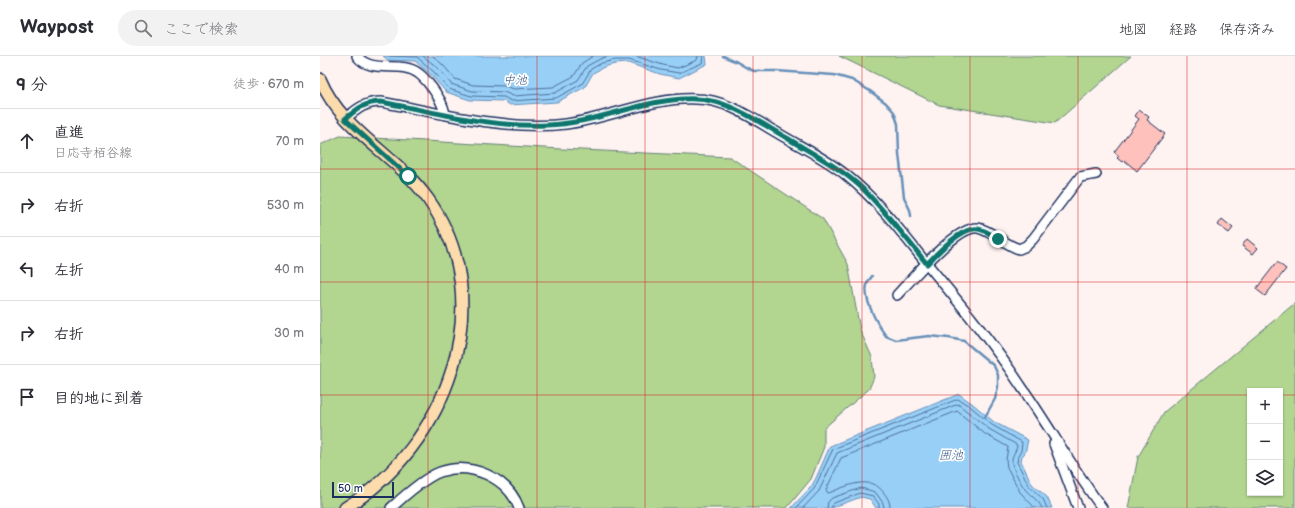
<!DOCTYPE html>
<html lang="ja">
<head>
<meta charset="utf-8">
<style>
	:root { --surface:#fff; --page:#f2f2f3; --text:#2b2b33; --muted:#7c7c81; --line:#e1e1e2 }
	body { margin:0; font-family:"Balsamiq Sans","Klee One",sans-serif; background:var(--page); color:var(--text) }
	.controls { position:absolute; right:12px; bottom:12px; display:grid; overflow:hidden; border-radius:0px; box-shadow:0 1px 3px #0004 }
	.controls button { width:36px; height:36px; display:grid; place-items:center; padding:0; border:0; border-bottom:1px solid var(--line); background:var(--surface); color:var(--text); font:20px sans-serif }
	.scale { position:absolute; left:12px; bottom:10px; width:62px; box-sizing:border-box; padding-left:4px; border:2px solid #1b2f5e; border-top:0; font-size:11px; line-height:14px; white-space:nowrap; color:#1b2f5e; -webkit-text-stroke:3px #fff; paint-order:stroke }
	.stop { position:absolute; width:12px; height:12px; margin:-9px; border:3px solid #0f766e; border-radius:50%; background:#fff }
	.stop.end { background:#0f766e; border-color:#fff; box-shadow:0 1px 4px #0008 }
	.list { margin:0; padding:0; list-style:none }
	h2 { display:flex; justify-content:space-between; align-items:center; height:52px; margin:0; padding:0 16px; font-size:17px }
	h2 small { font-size:13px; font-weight:400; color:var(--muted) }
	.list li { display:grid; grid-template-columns:26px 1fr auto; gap:12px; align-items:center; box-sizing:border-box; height:64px; padding:0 16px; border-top:1px solid var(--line) }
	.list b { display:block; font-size:15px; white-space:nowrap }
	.list p { margin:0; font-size:13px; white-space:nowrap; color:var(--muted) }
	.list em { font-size:13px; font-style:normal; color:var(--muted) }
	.icon { flex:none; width:22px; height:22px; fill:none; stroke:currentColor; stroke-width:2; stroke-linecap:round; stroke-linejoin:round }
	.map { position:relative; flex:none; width:975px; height:452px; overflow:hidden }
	header { display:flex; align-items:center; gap:24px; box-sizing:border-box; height:56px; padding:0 20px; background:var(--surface); border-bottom:1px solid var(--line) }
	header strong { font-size:19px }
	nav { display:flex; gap:22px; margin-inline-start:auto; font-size:14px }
	.search { width:280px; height:36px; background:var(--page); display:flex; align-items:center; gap:10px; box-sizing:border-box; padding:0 14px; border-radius:22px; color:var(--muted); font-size:15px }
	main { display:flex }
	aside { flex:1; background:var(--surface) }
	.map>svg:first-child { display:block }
	.green { fill:#b2d590; stroke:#668277; fill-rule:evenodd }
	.water { fill:#98cff6; stroke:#668fb9 }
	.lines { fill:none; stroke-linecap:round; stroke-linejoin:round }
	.shore { stroke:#4d6f9b; stroke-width:1 }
	.stream { stroke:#668fb9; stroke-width:2.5 }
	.building { fill:#fec1bb; stroke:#1b2f5e }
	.minor-casing { stroke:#1b2f5e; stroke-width:12 }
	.major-casing { stroke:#1b2f5e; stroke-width:14 }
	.minor { stroke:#fff; stroke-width:9 }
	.major { stroke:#fcdcac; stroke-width:11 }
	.route { stroke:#0f766e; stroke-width:5 }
	.grid { fill:none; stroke:#d62828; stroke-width:1; stroke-opacity:0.55 }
	.labels { text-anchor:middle; stroke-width:3.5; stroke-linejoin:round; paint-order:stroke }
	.water-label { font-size:12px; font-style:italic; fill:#3a5784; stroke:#fff }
</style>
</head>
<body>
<header>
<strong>Waypost</strong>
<div class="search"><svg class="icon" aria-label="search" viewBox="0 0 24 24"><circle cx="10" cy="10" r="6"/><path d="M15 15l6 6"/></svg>ここで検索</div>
<nav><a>地図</a><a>経路</a><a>保存済み</a></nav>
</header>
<main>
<aside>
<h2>9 分<small>徒歩 · 670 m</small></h2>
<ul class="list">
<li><svg class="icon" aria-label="ahead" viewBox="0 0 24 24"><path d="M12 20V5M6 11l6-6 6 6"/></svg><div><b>直進</b><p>日応寺栢谷線</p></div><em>70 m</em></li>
<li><svg class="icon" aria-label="right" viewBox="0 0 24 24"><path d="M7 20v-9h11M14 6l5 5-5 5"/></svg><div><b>右折</b></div><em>530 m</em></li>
<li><svg class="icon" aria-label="left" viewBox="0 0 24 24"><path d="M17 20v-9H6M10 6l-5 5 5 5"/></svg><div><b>左折</b></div><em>40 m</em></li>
<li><svg class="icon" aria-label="right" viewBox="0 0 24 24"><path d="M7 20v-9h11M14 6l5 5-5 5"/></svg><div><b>右折</b></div><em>30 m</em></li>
<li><svg class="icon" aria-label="arrive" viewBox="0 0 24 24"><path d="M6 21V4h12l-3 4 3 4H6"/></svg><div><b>目的地に到着</b></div></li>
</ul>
</aside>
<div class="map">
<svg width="975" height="452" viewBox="0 0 975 452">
	<rect width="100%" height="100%" fill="#fff3f1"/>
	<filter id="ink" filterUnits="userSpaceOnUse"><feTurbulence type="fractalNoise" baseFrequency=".025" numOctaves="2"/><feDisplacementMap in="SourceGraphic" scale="8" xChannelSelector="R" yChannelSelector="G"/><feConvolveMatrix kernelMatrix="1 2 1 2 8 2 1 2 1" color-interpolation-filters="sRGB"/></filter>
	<g filter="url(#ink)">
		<!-- green -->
		<g class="green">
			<path d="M 519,0 L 811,0 L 735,67 L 619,49 Z"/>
			<path d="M 20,80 L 241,93 L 410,101 L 503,163 L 528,208 L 540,274 L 552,301 L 554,321 L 549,333 L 504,372 L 504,391 L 491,423 L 467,452 L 205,452 L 196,437 L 196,452 L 0,452 L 0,89 Z"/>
			<path d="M 975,247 L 975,452 L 808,452 L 818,401 L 844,356 ZM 930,335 L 960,335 L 960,437 L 930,437 Z"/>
		</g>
		<!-- water -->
		<g class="water">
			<path d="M 63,0 L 386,0 L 387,8 L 359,22 L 340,18 L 308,7 L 295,8 L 284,11 L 273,17 L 265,31 L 237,46 L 190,49 L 184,45 L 150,44 L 126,36 L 111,19 L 95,5 L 68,4 Z"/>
			<path d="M 639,338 L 653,348 L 674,366 L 708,384 L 705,397 L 702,400 L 701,405 L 712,428 L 727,441 L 732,452 L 556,452 L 550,443 L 541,441 L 511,452 L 471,452 L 491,431 L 496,422 L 510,390 Z"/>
		</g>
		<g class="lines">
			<!-- shore -->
			<g class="shore">
				<path d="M 69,0 L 97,1 L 114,16 L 129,33 L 151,40 L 184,41 L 191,45 L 236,42 L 262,28 L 271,13 L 282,7 L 295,4 L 309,4 L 341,14 L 359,17 L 382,7 L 383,0"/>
				<path d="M 103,0 L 118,12 L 131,28 L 152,35 L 184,36 L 193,40 L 235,37 L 258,24 L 267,10 L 280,3 L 289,0"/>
				<path d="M 113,0 L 123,9 L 135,23 L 153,29 L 185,30 L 194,33 L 233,31 L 254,20 L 262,7 L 273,0"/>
				<path d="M 315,0 L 343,9 L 358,12 L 377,4 L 378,0"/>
				<path d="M 476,452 L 494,433 L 513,393 L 638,343 L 651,351 L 672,369 L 702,386 L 701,395 L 698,400 L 697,406 L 709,430 L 723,443 L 727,452"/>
				<path d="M 483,452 L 499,435 L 517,397 L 638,348 L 669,373 L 697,389 C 697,395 691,399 692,407 C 693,413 701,428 705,433 C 710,440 718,443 722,452"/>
				<path d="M 507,452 L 508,446 L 512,442 L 541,432 L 552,435 L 556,437 L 563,447 L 564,452"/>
				<path d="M 512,452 L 512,449 L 514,447 L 540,437 L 553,440 L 559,448 L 559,452"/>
				<path d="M 570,452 C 570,446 568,442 564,437 C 551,418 526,430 509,437 L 507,436 L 506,434 L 521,402 L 637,355 L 665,378 L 688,391 L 686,404 L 687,411 L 700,436 L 715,452"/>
			</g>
			<!-- stream -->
			<g class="stream">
				<path d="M 403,0 L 417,6 L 427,12 L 434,15 L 456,15 L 514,19 L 532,24 L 550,35 L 566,47 L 574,56 L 578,68 L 579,98 L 584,141 L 590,154 L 591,160"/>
				<path d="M 552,220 C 551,222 548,225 547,228 C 543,243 557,268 566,280 L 576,284 L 609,280 L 629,282 L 644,285 L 674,310 L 678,319 L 678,331 L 675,343 L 665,361"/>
			</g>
		</g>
		<!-- building -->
		<g class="building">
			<path d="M 819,54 L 829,61 L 827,64 L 845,78 L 817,115 L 804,104 L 802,106 L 797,102 L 799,100 L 794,96 L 819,63 L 815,60 Z"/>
			<path d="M 902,163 L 913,172 L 909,177 L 898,169 Z"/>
			<path d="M 927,183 L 938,192 L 933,198 L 922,190 Z"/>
			<path d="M 957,206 L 966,213 L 945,240 L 936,233 Z"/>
		</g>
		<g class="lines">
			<defs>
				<g id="minor">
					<path d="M 37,0 C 51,19 81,4 98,17 C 104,21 109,28 113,33 C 119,42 123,48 125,58"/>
					<path d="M 25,63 C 37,53 45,46 61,46 C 120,57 186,75 246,68 C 290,62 332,41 376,43 C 405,43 432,62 456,76 C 479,90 505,102 526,119 C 556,143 579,173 603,203 C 637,244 672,286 701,330 C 729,370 753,413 782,452"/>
					<path d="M 577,239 C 591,224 637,169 658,172 C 670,174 686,189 699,193 L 706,190 L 713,183 L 760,121 L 776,118"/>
					<path d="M 734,388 L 758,452"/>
					<path d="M 71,452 C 84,440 104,422 120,416 C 151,405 188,422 199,452"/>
				</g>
				<path id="major" d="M 0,23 C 22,76 76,98 108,143 C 182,246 126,391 25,452"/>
			</defs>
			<!-- minor casing -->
			<use href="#minor" class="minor-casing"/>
			<!-- major casing -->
			<use href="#major" class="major-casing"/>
			<!-- minor -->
			<use href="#minor" class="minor"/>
			<!-- major -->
			<use href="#major" class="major"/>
		</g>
	</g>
	<g class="lines" filter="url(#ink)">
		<!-- route -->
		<path class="route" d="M 88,120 L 25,63 C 37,53 45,46 61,46 C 115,56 172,72 227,69 C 274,68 316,46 362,43 C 374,42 385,43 396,46 C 421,53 444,69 467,82 C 493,98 521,112 543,133 C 566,156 586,182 607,208 C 617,197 643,170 658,173 C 665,174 672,179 678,183"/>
	</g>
	<!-- grid -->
	<path class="grid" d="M 108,0 L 108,452M 217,0 L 217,452M 325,0 L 325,452M 433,0 L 433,452M 542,0 L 542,452M 650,0 L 650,452M 758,0 L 758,452M 867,0 L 867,452M 0,113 L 975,113M 0,226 L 975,226M 0,339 L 930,339M 960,339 L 975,339"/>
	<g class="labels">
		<!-- water labels -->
		<g class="water-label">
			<text x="195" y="28">中池</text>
			<text x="631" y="403">囲池</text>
		</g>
	</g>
</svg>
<div class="controls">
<button>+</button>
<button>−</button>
<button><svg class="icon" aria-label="layers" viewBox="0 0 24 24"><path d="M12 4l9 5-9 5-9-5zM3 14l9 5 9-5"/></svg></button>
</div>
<div class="scale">50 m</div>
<div class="stop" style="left:88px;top:120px"></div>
<div class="stop end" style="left:678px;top:183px"></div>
</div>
</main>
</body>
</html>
